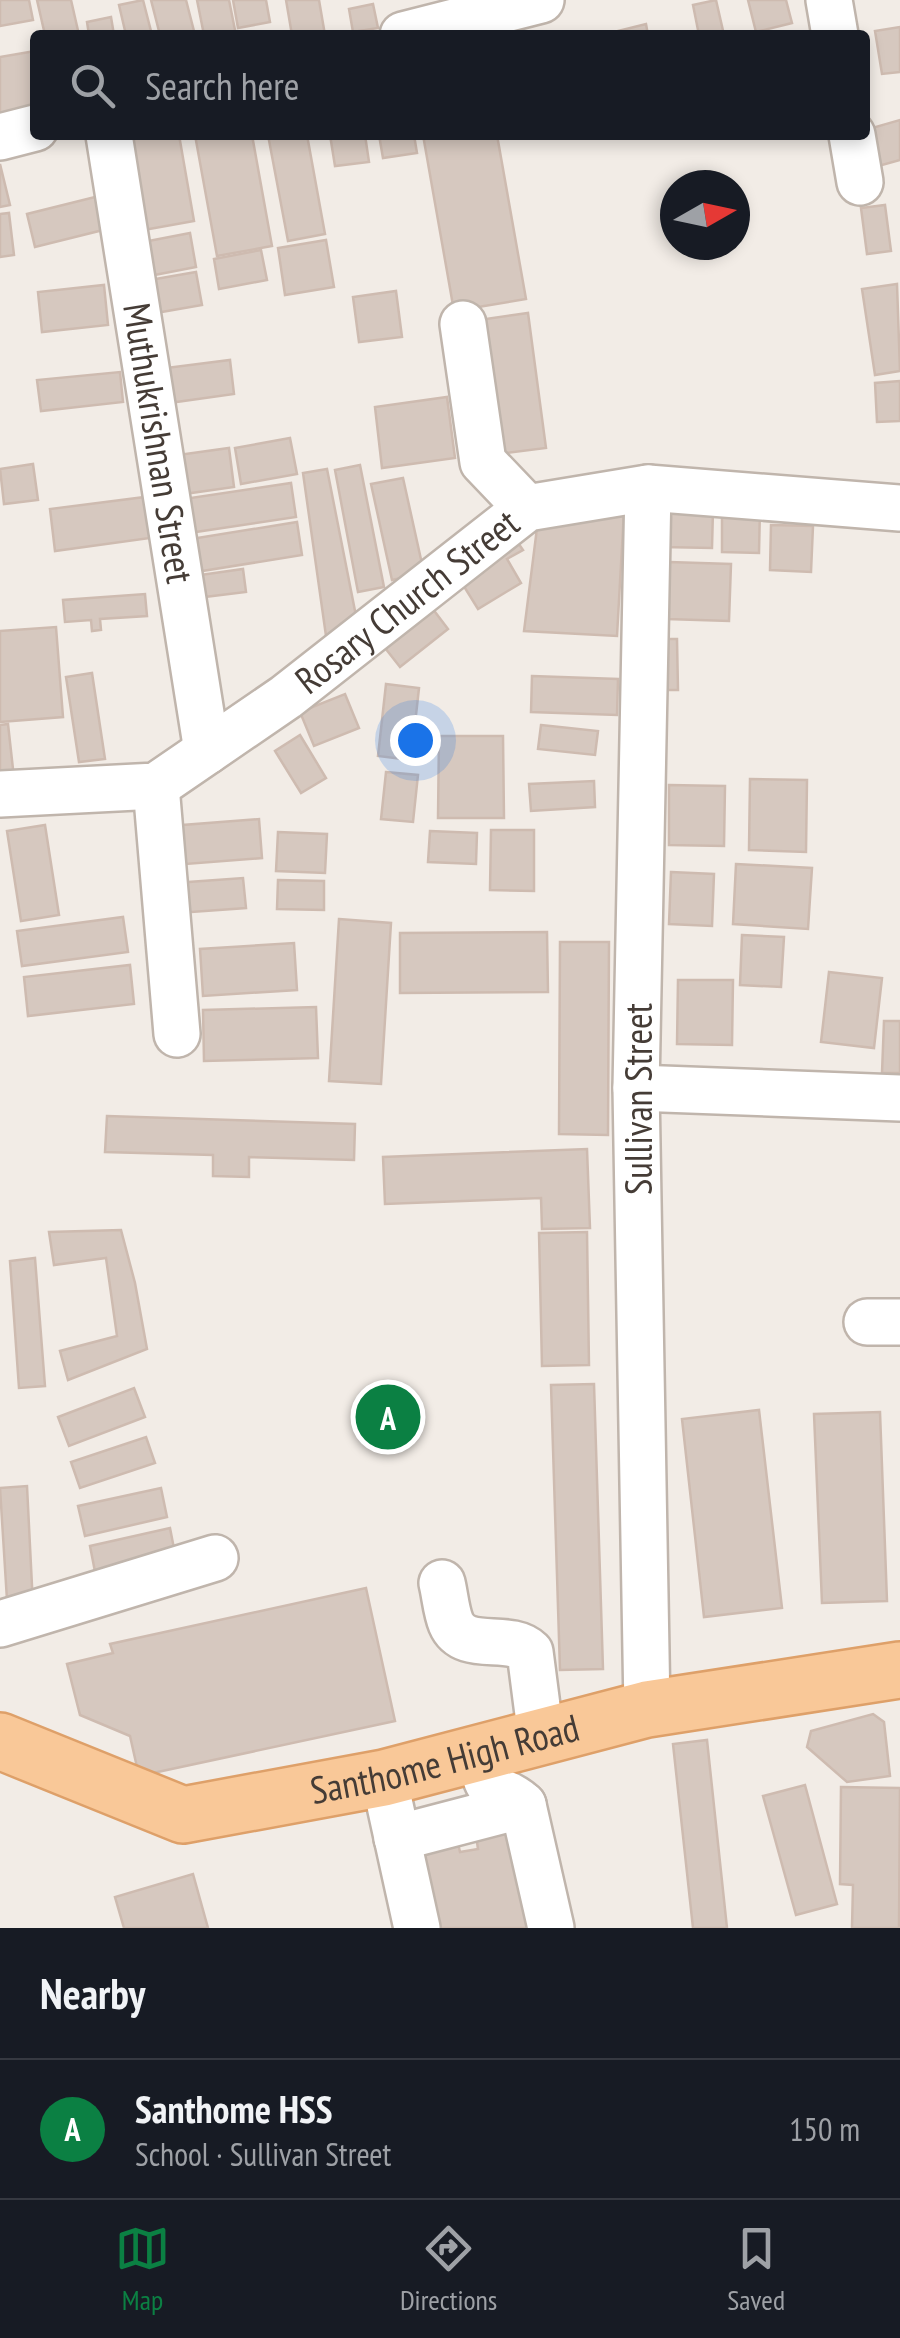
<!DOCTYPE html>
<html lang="en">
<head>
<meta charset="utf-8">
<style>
	:root { --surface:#171b24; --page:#20242c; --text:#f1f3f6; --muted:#9ea1a6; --line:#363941; --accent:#0b8043 }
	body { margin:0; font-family:"PT Sans Narrow",sans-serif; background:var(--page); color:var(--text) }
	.compass { position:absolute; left:660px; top:170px; width:90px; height:90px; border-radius:50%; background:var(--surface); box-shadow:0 5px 15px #0003; rotate:81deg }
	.you { position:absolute; left:415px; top:740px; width:35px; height:35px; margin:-25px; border:8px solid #fff; border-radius:50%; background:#1a73e8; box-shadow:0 0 0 15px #1a73e833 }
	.badge { display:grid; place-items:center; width:65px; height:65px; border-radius:50%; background:var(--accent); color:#fff; font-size:32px; font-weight:700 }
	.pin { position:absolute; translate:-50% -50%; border:5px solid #fff; box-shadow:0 2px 10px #0006 }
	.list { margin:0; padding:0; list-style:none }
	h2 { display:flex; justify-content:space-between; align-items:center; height:130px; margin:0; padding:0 40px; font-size:42px }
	h2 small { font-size:32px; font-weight:400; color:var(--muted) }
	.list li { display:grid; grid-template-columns:65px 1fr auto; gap:30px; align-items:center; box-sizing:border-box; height:140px; padding:0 40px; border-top:2px solid var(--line) }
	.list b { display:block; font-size:38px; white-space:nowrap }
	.list p { margin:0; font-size:32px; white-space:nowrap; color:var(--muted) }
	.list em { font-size:32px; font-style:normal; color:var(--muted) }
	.icon { flex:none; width:55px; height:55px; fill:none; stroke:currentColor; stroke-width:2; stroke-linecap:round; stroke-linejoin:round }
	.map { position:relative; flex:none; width:900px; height:1928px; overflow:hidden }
	.search { position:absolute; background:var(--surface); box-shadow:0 5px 15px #0003; left:30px; right:30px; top:30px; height:110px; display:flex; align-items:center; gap:25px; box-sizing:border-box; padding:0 35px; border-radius:10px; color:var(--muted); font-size:38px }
	.sheet { height:270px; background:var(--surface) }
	nav { display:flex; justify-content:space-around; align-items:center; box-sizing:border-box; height:140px; border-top:2px solid var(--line); background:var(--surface); font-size:28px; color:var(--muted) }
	nav a { display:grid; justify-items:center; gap:5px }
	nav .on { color:var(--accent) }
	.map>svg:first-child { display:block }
	.building { fill:#d6c8bf; stroke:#cebbb0; stroke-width:2.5 }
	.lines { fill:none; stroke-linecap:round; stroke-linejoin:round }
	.minor-casing { stroke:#c0b5ac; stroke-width:50 }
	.major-casing { stroke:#dea069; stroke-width:60 }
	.minor { stroke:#fff; stroke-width:45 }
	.major { stroke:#f9c898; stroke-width:55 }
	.labels { text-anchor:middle; stroke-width:10; stroke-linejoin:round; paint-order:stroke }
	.street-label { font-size:38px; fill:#453c36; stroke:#fff }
</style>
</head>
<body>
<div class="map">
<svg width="900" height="1928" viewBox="0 0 900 1928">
	<rect width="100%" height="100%" fill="#f2ece6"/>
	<!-- building -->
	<g class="building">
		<path d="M 0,0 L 29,0 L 33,20 L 0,26 Z"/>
		<path d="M 37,0 L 71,0 L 79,35 L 45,35 Z"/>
		<path d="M 143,0 L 152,35 L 126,35 L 119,5 Z"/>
		<path d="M 151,0 L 186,0 L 195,35 L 160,35 Z"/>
		<path d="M 197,0 L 229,0 L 236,35 L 204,35 Z"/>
		<path d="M 233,0 L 266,0 L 270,22 L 238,28 Z"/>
		<path d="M 286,0 L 319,0 L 325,35 L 292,35 Z"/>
		<path d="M 716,0 L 724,35 L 699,35 L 693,5 Z"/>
		<path d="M 748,0 L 786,0 L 792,23 L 756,32 Z"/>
		<path d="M 373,4 L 378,28 L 353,32 L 349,9 Z"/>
		<path d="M 111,17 L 114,35 L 89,35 L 87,22 Z"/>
		<path d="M 646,24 L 648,35 L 610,35 L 610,33 Z"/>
		<path d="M 900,27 L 900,72 L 882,74 L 875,31 Z"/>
		<path d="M 35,51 L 35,111 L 0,118 L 0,57 Z"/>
		<path d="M 900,120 L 900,160 L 875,167 L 865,130 Z"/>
		<path d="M 121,135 L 179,135 L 194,221 L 138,231 Z"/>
		<path d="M 195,135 L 252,135 L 272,246 L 217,256 Z"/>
		<path d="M 268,135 L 307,135 L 325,234 L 288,241 Z"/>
		<path d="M 330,135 L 365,135 L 369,162 L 335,166 Z"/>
		<path d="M 379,135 L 414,135 L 417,153 L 383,158 Z"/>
		<path d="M 423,135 L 497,135 L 526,299 L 454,311 Z"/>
		<path d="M 0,164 L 10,205 L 0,207 Z"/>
		<path d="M 95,197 L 103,230 L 35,247 L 27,214 Z"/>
		<path d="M 885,205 L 891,251 L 867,254 L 861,208 Z"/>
		<path d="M 9,213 L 14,255 L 0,257 L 0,214 Z"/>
		<path d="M 190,233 L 196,267 L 139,278 L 133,244 Z"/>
		<path d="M 326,240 L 334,287 L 285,295 L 278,248 Z"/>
		<path d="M 261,250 L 267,280 L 219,289 L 214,259 Z"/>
		<path d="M 196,272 L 202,305 L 150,314 L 144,281 Z"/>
		<path d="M 897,284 L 900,371 L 875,375 L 862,289 Z"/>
		<path d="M 104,285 L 108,325 L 42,332 L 38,292 Z"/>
		<path d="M 396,291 L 402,337 L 359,342 L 353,297 Z"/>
		<path d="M 528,313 L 546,448 L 490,455 L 472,321 Z"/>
		<path d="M 230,360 L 234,394 L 162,404 L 158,369 Z"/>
		<path d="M 120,372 L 123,402 L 41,411 L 37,380 Z"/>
		<path d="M 900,381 L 900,421 L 877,422 L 875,383 Z"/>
		<path d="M 447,397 L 455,458 L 382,468 L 375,407 Z"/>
		<path d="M 290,438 L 297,474 L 241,484 L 235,448 Z"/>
		<path d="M 229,448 L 234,487 L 184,494 L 178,455 Z"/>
		<path d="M 33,464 L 38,500 L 4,504 L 0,469 Z"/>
		<path d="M 360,465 L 384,587 L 358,592 L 335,470 Z"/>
		<path d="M 327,469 L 357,621 L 327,643 L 303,473 Z"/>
		<path d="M 403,478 L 424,573 L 392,580 L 371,484 Z"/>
		<path d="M 291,483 L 296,517 L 189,533 L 184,499 Z"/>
		<path d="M 145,497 L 150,538 L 55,551 L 50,509 Z"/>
		<path d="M 722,508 L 760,508 L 759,553 L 722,552 Z"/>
		<path d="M 665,509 L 713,510 L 712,548 L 663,547 Z"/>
		<path d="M 624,511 L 617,636 L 524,631 L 537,528 Z"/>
		<path d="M 297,522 L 302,555 L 196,572 L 191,539 Z"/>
		<path d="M 771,525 L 813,526 L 811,572 L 770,570 Z"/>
		<path d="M 514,537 L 523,550 L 507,559 L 521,583 L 478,609 L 455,572 Z"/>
		<path d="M 669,562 L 731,564 L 729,621 L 667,619 Z"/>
		<path d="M 243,569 L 246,592 L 196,598 L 193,576 Z"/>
		<path d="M 145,594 L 147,616 L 100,619 L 101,630 L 92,631 L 91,620 L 65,622 L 63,600 Z"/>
		<path d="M 426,600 L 448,629 L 400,667 L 378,639 Z"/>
		<path d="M 56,627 L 63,717 L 0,722 L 0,631 Z"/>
		<path d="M 650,639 L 677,639 L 678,690 L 651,690 Z"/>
		<path d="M 92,673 L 105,759 L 79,762 L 66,677 Z"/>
		<path d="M 532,676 L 618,679 L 617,715 L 531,712 Z"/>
		<path d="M 386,684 L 419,688 L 411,760 L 378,756 Z"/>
		<path d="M 345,694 L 359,728 L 314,746 L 300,712 Z"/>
		<path d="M 8,724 L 14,778 L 0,779 L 0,725 Z"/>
		<path d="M 541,725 L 598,731 L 595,755 L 538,749 Z"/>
		<path d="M 300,735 L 326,778 L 301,793 L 275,751 Z"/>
		<path d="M 439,736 L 503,736 L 504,818 L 438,818 Z"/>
		<path d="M 386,772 L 418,775 L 413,822 L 381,819 Z"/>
		<path d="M 750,779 L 807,780 L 806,852 L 749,850 Z"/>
		<path d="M 594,781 L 595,807 L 531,811 L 529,784 Z"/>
		<path d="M 669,785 L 725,786 L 724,846 L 669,845 Z"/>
		<path d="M 259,819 L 262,858 L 173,865 L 170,826 Z"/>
		<path d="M 45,825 L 59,915 L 21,921 L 7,831 Z"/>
		<path d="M 491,830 L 534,830 L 534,891 L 490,890 Z"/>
		<path d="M 430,831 L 477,833 L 476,864 L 428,862 Z"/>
		<path d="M 278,832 L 327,834 L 325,873 L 276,871 Z"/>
		<path d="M 736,864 L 812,868 L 808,929 L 733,924 Z"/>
		<path d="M 671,872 L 714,874 L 712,926 L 669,924 Z"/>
		<path d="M 243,878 L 246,908 L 178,913 L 175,883 Z"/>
		<path d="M 278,880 L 324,881 L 324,910 L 277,909 Z"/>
		<path d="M 123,917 L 128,952 L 22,966 L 17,931 Z"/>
		<path d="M 339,919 L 391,923 L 381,1084 L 329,1081 Z"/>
		<path d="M 547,932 L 548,992 L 400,993 L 400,933 Z"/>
		<path d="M 742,935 L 784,937 L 781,987 L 740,985 Z"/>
		<path d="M 560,942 L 609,942 L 608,1135 L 559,1134 Z"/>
		<path d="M 294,943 L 297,990 L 203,996 L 200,949 Z"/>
		<path d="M 130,965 L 134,1004 L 28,1016 L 24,977 Z"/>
		<path d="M 829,972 L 882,978 L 874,1048 L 821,1042 Z"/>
		<path d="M 678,980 L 733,980 L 732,1045 L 677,1044 Z"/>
		<path d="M 316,1007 L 318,1058 L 204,1061 L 203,1010 Z"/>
		<path d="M 884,1021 L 900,1021 L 900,1073 L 882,1073 Z"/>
		<path d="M 107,1116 L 355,1124 L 354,1160 L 249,1157 L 249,1177 L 213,1176 L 213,1155 L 105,1152 Z"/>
		<path d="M 587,1149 L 590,1228 L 542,1229 L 541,1198 L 385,1204 L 383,1157 Z"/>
		<path d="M 121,1230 L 135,1283 L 147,1349 L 68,1380 L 60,1351 L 117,1336 L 106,1258 L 54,1265 L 49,1232 Z"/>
		<path d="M 587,1232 L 589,1365 L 542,1366 L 539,1233 Z"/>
		<path d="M 35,1258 L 45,1386 L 19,1388 L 10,1261 Z"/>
		<path d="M 594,1384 L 603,1669 L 560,1670 L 551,1385 Z"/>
		<path d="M 134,1388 L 145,1417 L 69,1446 L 58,1417 Z"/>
		<path d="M 759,1410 L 782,1608 L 704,1617 L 682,1419 Z"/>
		<path d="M 880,1412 L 887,1601 L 822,1603 L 814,1414 Z"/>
		<path d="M 146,1437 L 155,1463 L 80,1488 L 71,1462 Z"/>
		<path d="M 27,1486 L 33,1606 L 8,1616 L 0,1488 Z"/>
		<path d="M 161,1488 L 167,1517 L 85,1536 L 78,1506 Z"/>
		<path d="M 170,1528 L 177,1564 L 97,1582 L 90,1546 Z"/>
		<path d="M 366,1588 L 395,1721 L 139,1776 L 130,1736 L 80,1715 L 67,1664 L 113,1653 L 110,1644 Z"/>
		<path d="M 873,1714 L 884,1722 L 890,1776 L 847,1782 L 807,1747 L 811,1731 Z"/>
		<path d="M 707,1740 L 727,1928 L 693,1928 L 673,1744 Z"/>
		<path d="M 805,1785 L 837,1904 L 796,1915 L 763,1796 Z"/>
		<path d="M 841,1787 L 900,1788 L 899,1928 L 852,1928 L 853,1885 L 840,1884 Z"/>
		<path d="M 509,1828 L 530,1928 L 439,1928 L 422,1846 L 457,1839 L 460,1852 L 478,1849 L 476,1835 Z"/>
		<path d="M 193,1874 L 208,1928 L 124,1928 L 115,1897 Z"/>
	</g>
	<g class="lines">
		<defs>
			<g id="minor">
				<path d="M 829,0 L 835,35"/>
				<path d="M 403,35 L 541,0"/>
				<path id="s1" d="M 109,135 L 207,751"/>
				<path d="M 852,135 L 860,182"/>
				<path d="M 0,137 L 35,128"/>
				<path d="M 463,324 L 483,462 L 527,508"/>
				<path d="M 156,786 L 177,1034"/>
				<path id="s2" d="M 0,794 L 156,786 L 286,697 L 527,508 L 648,488 L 900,508"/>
				<path d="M 636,1088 L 900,1098"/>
				<path d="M 867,1322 L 900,1322"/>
				<path d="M 442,1583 C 445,1595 446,1611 451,1623 C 464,1654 509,1632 530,1652 L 541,1737"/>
				<path d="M 0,1624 L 215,1558"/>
				<path d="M 647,1709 L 636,1088 L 648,488"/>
				<path d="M 481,1755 C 487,1804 497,1781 523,1805 L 551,1928"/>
				<path d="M 384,1778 L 417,1928"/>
				<path d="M 397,1838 L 523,1805"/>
			</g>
			<g id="major">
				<path id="s3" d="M 0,1741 L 183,1815 L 384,1778 L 647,1709 L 900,1670"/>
			</g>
		</defs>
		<!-- minor casing -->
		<use href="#minor" class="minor-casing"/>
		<!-- major casing -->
		<use href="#major" class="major-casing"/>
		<!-- minor -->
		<use href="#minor" class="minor"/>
		<!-- major -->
		<use href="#major" class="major"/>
	</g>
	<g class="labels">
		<!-- street labels -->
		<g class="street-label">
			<text dy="13" stroke="none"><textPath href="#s1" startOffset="312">Muthukrishnan Street</textPath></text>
			<text dy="13" stroke="none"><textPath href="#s2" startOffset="468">Rosary Church Street</textPath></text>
			<text transform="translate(639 1099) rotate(-90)" y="13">Sullivan Street</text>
			<text dy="13" stroke="none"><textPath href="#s3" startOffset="465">Santhome High Road</textPath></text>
		</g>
	</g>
</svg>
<svg class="compass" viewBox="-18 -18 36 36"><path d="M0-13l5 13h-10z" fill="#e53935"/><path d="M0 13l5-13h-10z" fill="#9ea1a6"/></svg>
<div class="you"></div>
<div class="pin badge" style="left:388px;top:1417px">A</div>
<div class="search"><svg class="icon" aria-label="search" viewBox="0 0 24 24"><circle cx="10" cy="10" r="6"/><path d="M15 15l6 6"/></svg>Search here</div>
</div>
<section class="sheet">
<h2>Nearby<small></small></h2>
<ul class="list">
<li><span class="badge">A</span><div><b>Santhome HSS</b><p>School · Sullivan Street</p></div><em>150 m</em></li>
</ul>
</section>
<nav>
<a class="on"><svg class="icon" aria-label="map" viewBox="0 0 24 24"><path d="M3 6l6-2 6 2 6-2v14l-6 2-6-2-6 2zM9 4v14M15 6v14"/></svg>Map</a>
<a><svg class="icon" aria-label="directions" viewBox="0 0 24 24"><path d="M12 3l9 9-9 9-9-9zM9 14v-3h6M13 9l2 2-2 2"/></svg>Directions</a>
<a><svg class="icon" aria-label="saved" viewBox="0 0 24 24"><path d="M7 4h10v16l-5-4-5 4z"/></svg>Saved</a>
</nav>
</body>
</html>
